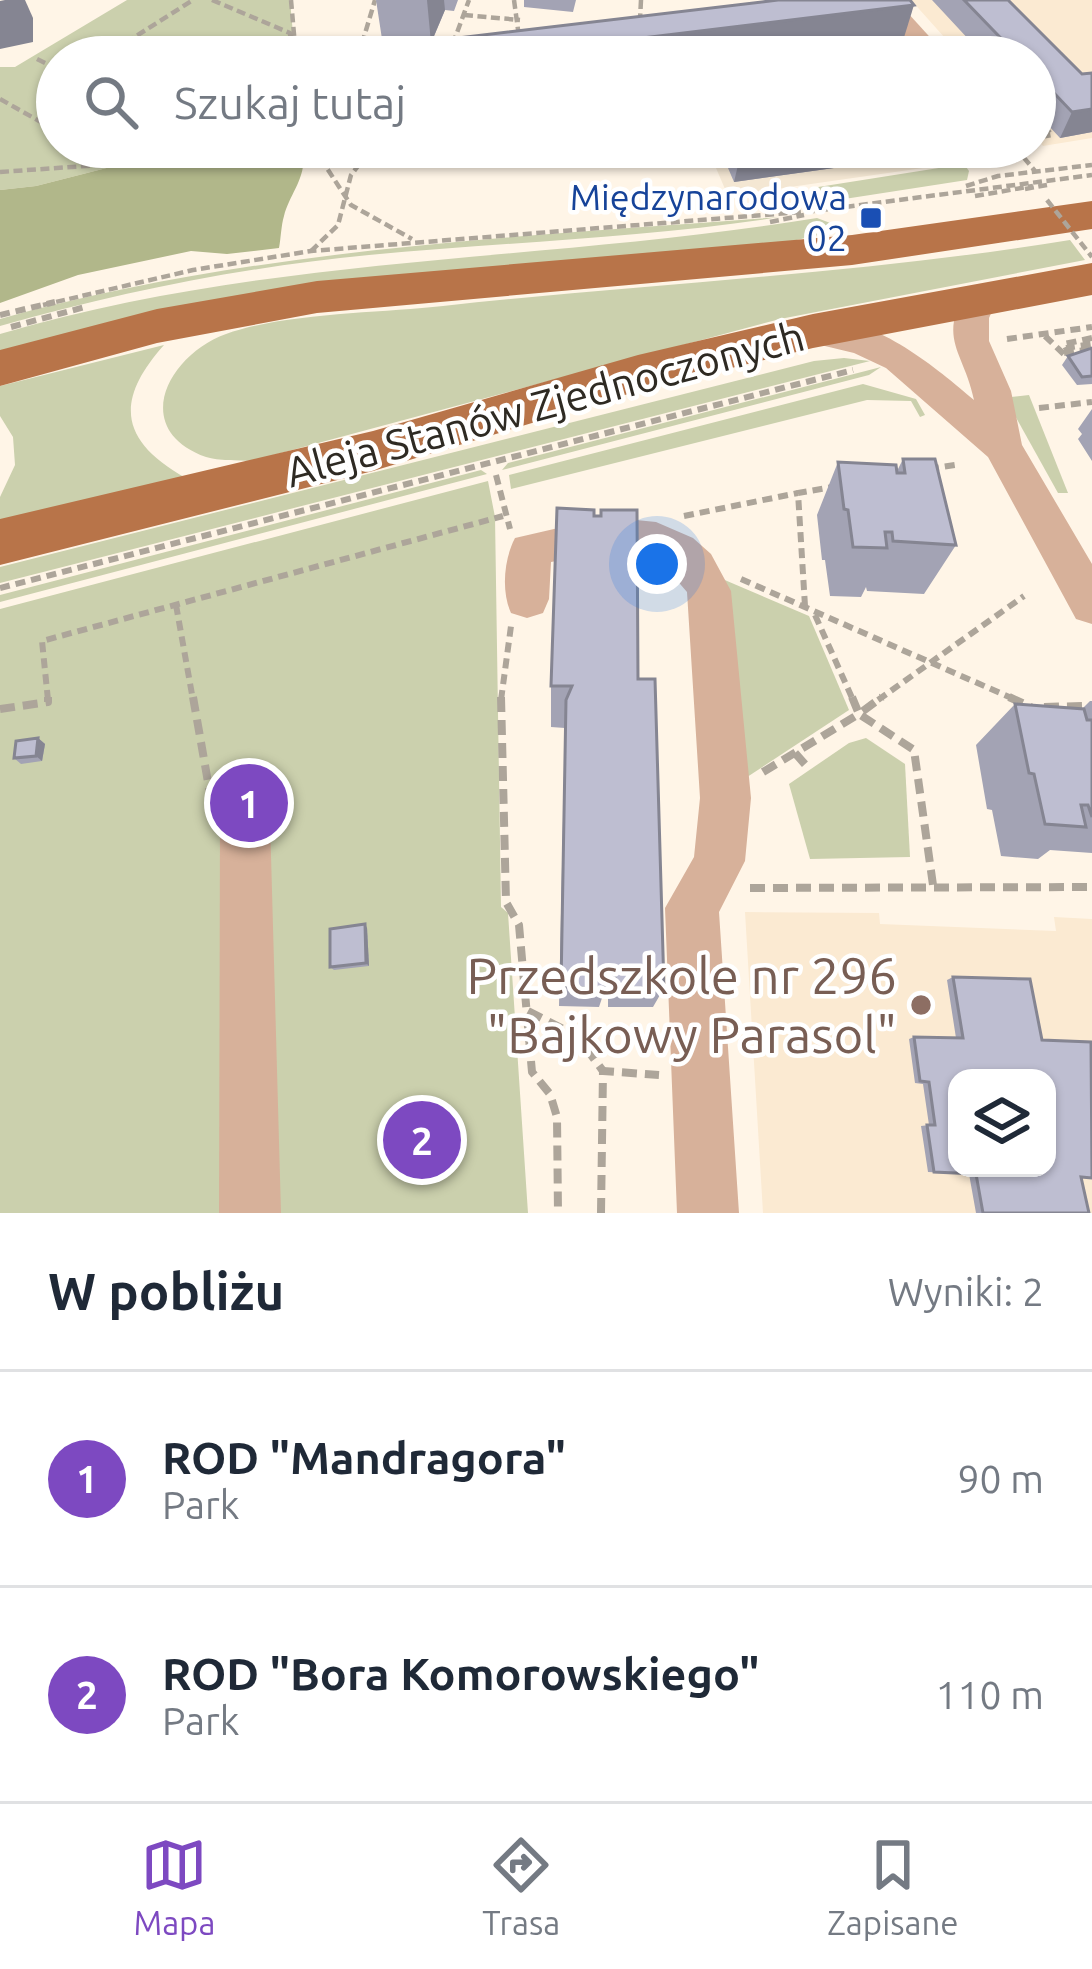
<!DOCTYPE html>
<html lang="pl">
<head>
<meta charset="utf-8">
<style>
	:root { --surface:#fff; --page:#f6f6f7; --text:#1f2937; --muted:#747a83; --line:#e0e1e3; --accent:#7d49c1 }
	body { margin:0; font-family:Ubuntu,sans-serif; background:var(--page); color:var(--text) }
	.controls { position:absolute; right:36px; bottom:36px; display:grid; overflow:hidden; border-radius:24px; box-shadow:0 3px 9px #0004 }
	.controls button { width:108px; height:108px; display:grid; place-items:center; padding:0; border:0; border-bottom:3px solid var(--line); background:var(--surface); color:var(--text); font:60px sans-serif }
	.you { position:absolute; left:657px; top:564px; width:42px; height:42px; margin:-30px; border:9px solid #fff; border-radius:50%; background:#1a73e8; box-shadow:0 0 0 18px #1a73e833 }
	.badge { display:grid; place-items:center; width:78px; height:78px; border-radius:50%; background:var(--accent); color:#fff; font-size:39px; font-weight:700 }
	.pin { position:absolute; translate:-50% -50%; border:6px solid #fff; box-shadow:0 3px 12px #0006 }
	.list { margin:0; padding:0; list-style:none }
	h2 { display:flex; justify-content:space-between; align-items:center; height:156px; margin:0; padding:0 48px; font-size:51px }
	h2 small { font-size:39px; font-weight:400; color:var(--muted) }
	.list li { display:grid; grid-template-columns:78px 1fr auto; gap:36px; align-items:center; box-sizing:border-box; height:216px; padding:0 48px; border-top:3px solid var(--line) }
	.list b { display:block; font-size:45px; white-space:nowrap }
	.list p { margin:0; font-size:39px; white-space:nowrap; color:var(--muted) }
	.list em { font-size:39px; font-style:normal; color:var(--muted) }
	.icon { flex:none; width:66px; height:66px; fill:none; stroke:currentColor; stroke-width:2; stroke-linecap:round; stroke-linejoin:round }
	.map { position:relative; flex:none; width:1092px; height:1213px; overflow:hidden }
	.search { position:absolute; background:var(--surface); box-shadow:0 3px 9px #0004; left:36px; right:36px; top:36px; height:132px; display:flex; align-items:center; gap:30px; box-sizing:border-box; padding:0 42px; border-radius:66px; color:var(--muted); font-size:45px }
	.sheet { height:588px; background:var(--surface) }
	nav { display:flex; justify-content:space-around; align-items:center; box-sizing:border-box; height:168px; border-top:3px solid var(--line); background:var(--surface); font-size:33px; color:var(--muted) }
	nav a { display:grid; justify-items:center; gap:6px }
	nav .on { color:var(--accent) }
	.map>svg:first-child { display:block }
	.commercial { fill:#f4e7d3 }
	.built { fill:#fbead2; fill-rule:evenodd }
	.green { fill:#cbd0ad }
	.forest { fill:#b1b78a }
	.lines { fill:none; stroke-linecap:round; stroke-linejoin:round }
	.path-far2 { stroke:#ada59a; stroke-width:4.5; stroke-dasharray:9 4.5; stroke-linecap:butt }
	.path-far1 { stroke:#ada59a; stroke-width:6; stroke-dasharray:10 6; stroke-linecap:butt }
	.path { stroke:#ada59a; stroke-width:8; stroke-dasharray:15 8; stroke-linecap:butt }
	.minor { fill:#d7b19a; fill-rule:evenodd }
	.major { fill:#b87449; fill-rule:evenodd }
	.path-bridge { stroke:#ada59a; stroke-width:4.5; stroke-dasharray:9 4.5; stroke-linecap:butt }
	.wall { fill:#a3a3b4 }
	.shaded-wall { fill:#858592 }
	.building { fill:#bebed1; stroke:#858592; stroke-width:3; fill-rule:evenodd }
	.transit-dot { fill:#1a4fb4; stroke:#fff; stroke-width:4.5 }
	.education-dot { fill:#8d6e63; stroke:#fff; stroke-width:4.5 }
	.labels { text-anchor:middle; stroke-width:9; stroke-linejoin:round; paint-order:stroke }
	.far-transit-label { font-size:36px; fill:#164399; stroke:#fff; text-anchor:end }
	.street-label { font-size:42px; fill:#2e2a23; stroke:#fff }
	.near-education-label { font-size:51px; fill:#785e54; stroke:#fff; text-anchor:end }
</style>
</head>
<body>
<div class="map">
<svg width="1092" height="1213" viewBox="0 0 1092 1213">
	<rect width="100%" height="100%" fill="#fff5e7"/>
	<!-- commercial -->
	<path class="commercial" d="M 707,147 L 969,147 L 979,160 L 728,196 Z"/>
	<!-- built -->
	<g class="built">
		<path d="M 911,0 L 1092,0 L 1092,138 L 1043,146 L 1035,137 L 1035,57 L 962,57 Z"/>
		<path d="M 745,912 L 879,913 L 880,924 L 1056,931 L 1054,917 L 1092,919 L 1092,1213 L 763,1213 ZM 957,1078 L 1047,1078 L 1047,1168 L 957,1168 Z"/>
	</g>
	<!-- green -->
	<g class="green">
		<path d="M 127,0 L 290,0 L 295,57 L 57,57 L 57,147 L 272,147 L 126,163 L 36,186 L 0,190 L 0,67 L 15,67 Z"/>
		<path d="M 964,164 L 969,171 L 967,180 L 825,202 L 817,199 L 812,188 Z"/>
		<path d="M 780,217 C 644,238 506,242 369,255 C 244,267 120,292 0,326 L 0,319 C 255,248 517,237 780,217 Z"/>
		<path d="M 817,218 L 833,224 L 836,231 L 779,244 L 122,319 L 0,351 L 0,334 C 273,254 542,263 817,218 Z"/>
		<path d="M 1070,240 L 1085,260 L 780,319 L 251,461 C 237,460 219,461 206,457 C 129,429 168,355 226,334 C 284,313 380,313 443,306 C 652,283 862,274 1070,240 Z"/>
		<path d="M 164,345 C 114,401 120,441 186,478 L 0,524 L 0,497 L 15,465 L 13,437 L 0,416 L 0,386 Z"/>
		<path d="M 844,358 L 870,361 L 0,583 L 0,567 L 814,361 Z"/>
		<path d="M 881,367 L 869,375 L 502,470 L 508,463 Z"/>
		<path d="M 863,384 L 916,399 L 925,415 L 920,417 L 911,401 L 867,400 L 511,489 L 509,475 Z"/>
		<path d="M 1029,395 L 1068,493 L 1058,493 L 1008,403 L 1011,397 Z"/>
		<path d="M 481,470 L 487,474 L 0,602 L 0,595 Z"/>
		<path d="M 488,481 L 495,517 L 501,907 L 508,913 L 528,1213 L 0,1213 L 0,609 Z"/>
		<path d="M 720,578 L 809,616 L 849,710 L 741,781 Z"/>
		<path d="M 866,738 L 905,764 L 910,857 L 810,859 L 789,784 L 849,743 Z"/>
	</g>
	<!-- forest -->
	<path class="forest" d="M 272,147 L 302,147 C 309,176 290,192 284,216 C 281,226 281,238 279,248 L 227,254 L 191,251 L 78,275 L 0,303 L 0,190 L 36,186 L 126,163 Z"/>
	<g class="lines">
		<!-- path-far2 -->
		<g class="path-far2">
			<path d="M 212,0 L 290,33 L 292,57"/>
			<path d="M 291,0 L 296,57"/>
			<path d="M 514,0 L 519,37"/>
			<path d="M 641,0 L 640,20 L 644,19"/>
			<path d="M 464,15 L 520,20"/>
			<path d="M 103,57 L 193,0"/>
			<path d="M 358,57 L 375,0"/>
			<path d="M 448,57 L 469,0"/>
			<path d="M 37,59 L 57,69"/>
			<path d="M 0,99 L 48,126 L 57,139"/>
			<path d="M 1035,116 L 1052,135 L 1035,138"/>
			<path d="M 73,147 L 82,156 L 77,163"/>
			<path d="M 313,147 L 351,205 L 412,239"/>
			<path d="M 364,147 L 402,147"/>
			<path d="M 1015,147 L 1035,171"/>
			<path d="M 0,172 L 357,147"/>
			<path d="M 966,186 L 998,176 L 1092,165"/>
			<path d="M 975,196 L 1033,186"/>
			<path d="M 770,222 L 804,215"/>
			<path d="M 311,251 L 338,225 L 351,175 L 371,149"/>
			<path d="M 43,305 L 193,270 L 311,251 L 814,211 L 1092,175"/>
		</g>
		<!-- path-far1 -->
		<g class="path-far1">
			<path d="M 0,315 L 55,302"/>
			<path d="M 11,327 L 85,307"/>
			<path d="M 1045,336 L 1070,360"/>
			<path d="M 1092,338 L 1064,344 L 1066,348 L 1092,344"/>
			<path d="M 1007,339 L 1092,327"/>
			<path d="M 1064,353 L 1092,349"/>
			<path d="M 1039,408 L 1092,402"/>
			<path d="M 929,469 L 955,465"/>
			<path d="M 496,475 L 510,529"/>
			<path d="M 684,516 L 798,493"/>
			<path d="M 741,579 L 1016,700"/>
			<path d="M 0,588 L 853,370"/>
			<path d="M 176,605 L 193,700"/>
			<path d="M 805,606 L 798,493 L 833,487"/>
			<path d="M 815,615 L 853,700"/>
			<path d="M 48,700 L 42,641 L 503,516"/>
			<path d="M 501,700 L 511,626"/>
			<path d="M 878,700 L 1024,596"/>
		</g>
		<!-- path -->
		<g class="path">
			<path d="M 193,697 L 211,799"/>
			<path d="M 501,697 L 506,902 L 519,925 L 532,1072 L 550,1094 L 557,1117 L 558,1213"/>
			<path d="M 852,697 L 859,714 L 882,697"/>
			<path d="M 1009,697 L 1031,707"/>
			<path d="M 1044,707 L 1082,706"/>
			<path d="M 0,709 L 48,702 L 48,697"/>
			<path d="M 795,753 L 810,770"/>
			<path d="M 763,772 L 859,714 L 914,750 L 933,885"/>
			<path d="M 750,888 L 1092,887"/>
			<path d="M 528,1011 L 577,1036 L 603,1071"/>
			<path d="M 601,1213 L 603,1071 L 659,1075"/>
		</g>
		<!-- minor -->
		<g class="minor">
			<path d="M 867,0 L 896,0 L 948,57 L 917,57 Z"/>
			<path d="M 980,285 L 993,289 L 998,298 L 989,318 L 989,341 L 1011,391 L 1022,445 L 1092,564 L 1092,624 L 1076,619 L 988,457 L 886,368 L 854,353 L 800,340 L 794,331 L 800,322 C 860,304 932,364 974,400 C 964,351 937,340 967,289 Z"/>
			<path d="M 606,517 L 656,522 L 693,538 L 711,554 L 731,591 L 751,798 L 745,861 L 719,912 L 739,1213 L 677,1213 L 665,908 L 694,857 L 700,798 L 687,592 L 662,563 L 648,556 L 606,552 L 551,562 L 549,599 L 543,613 L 527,618 L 511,613 C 501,591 504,559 515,538 Z"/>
			<path d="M 245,794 L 263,802 L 270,819 L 281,1213 L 219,1213 L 220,819 L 227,802 Z"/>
		</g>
		<!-- major -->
		<g class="major">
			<path d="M 1092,201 L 1092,229 L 852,265 L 317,313 L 157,343 L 0,386 L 0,350 L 157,309 L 317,281 L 852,235 Z"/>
			<path d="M 1092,263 L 1092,295 L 813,348 L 638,391 L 373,471 L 0,565 L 0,519 L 373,431 L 638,355 L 813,314 Z"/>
		</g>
		<!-- path-bridge -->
		<g class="path-bridge">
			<path d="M 1025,189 L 1047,185"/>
			<path d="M 1047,200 L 1092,257"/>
		</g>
	</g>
	<!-- wall -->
	<g class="wall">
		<path d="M 376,0 L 458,0 L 454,11 L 445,10 L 432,41 L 419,42 L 382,39 Z"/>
		<path d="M 524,0 L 576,0 L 573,12 L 524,7 Z"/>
		<path d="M 932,0 L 1008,0 L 1082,74 L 1092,73 L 1092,132 L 1060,138 L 1035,111 L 1035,57 L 985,57 Z"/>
		<path d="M 728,147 L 959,147 L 956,151 L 734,182 L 728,168 L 730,156 Z"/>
		<path d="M 1092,348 L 1092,384 L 1077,385 L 1062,365 L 1068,356 Z"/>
		<path d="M 1092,409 L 1092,461 L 1078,439 L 1082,434 L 1078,429 Z"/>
		<path d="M 903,459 L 956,545 L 924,594 L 867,591 L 866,587 L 861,597 L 830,596 L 825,560 L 822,560 L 817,515 L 838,462 L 897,471 Z"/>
		<path d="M 594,516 L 638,679 L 664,988 L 653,1007 L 608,1007 L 608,998 L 602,998 L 599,1007 L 559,1006 L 565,728 L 551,727 L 551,686 Z"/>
		<path d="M 1090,701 L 1092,701 L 1092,853 L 1050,850 L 1038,859 L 1001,856 L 992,810 L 987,809 L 976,745 L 1015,704 L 1082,709 Z"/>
		<path d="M 38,738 L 45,744 L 42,761 L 21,764 L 14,758 Z"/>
		<path d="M 367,928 L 369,966 L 334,970 L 330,967 Z"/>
		<path d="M 953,977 L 1042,1040 L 1081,1178 L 1089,1213 L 976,1213 L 969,1174 L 928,1172 L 921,1126 L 929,1125 L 923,1084 L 915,1083 L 909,1039 L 914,1037 L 956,1038 L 947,980 Z"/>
	</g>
	<!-- shaded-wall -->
	<g class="shaded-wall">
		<path d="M 5,0 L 25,0 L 33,18 L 33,42 L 0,49 L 0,1 Z"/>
		<path d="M 427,0 L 444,0 L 445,10 L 431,43 Z"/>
		<path d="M 914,5 L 898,57 L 486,57 Z"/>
		<path d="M 1092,109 L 1092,132 L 1060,138 L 1072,112 Z"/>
		<path d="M 865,147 L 959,147 L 956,151 L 734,182 L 738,165 Z"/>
		<path d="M 38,738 L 45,744 L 42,761 L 36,756 Z"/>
		<path d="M 365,924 L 367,928 L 369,966 L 366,963 Z"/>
	</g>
	<!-- building -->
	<g class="building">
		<path d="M 778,0 L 910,0 L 914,5 L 486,57 L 376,57 L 374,48 Z"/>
		<path d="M 964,0 L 1008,0 L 1082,74 L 1092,73 L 1092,109 L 1072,112 L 1035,73 L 1035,57 L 1019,57 Z"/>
		<path d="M 735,147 L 865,147 L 738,165 L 731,151 L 736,150 Z"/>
		<path d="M 1092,348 L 1092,376 L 1082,377 L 1068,356 Z"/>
		<path d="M 903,459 L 935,459 L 956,545 L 893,541 L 892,532 L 885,532 L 887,548 L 853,547 L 848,510 L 844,509 L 838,462 L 896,465 L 897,473 L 905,473 Z"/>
		<path d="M 557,508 L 594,510 L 594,516 L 601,516 L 601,510 L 637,510 L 638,679 L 655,679 L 664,988 L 615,988 L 615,978 L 605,978 L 605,988 L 561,987 L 566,700 L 572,686 L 551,686 Z"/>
		<path d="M 1015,704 L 1084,709 L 1087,720 L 1092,720 L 1092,817 L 1088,805 L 1081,805 L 1086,827 L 1045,824 L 1034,774 L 1029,773 Z"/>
		<path d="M 38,738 L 36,756 L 14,758 L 16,741 Z"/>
		<path d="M 365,924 L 366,963 L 330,967 L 330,929 Z"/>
		<path d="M 953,977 L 1030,979 L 1042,1040 L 1091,1042 L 1092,1178 L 1081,1177 L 1089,1213 L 983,1213 L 976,1174 L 934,1172 L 927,1125 L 935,1125 L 929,1082 L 920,1081 L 914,1037 L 963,1038 ZM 957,1078 L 1047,1078 L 1047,1168 L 957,1168 Z"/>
	</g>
	<!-- markers -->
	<rect class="transit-dot" x="859" y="206" width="24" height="24" rx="6"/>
	<circle class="education-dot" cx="921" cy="1005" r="12"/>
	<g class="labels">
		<!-- far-transit labels -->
		<g class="far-transit-label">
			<text x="847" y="210">Międzynarodowa<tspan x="847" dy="41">02</tspan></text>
		</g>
		<!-- street labels -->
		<g class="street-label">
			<text transform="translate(545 404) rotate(-15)" y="15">Aleja Stanów Zjednoczonych</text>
		</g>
		<!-- near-education labels -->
		<g class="near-education-label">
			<text x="897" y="994">Przedszkole nr 296<tspan x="897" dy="59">"Bajkowy Parasol"</tspan></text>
		</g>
	</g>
</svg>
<div class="controls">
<button><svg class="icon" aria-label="layers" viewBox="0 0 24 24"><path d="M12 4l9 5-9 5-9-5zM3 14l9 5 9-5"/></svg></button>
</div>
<div class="you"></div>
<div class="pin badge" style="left:249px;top:803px">1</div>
<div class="pin badge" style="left:422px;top:1140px">2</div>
<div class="search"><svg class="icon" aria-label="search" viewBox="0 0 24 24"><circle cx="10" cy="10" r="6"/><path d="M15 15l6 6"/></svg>Szukaj tutaj</div>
</div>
<section class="sheet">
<h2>W pobliżu<small>Wyniki: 2</small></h2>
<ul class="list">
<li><span class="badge">1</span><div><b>ROD &quot;Mandragora&quot;</b><p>Park</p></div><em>90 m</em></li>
<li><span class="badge">2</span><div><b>ROD &quot;Bora Komorowskiego&quot;</b><p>Park</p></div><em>110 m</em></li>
</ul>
</section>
<nav>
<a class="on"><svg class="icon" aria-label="map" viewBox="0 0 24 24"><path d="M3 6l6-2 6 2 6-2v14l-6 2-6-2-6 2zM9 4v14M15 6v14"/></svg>Mapa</a>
<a><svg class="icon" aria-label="directions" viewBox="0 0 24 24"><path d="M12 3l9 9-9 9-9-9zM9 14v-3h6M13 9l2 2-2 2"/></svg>Trasa</a>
<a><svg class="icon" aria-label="saved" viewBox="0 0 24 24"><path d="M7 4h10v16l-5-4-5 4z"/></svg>Zapisane</a>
</nav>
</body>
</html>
